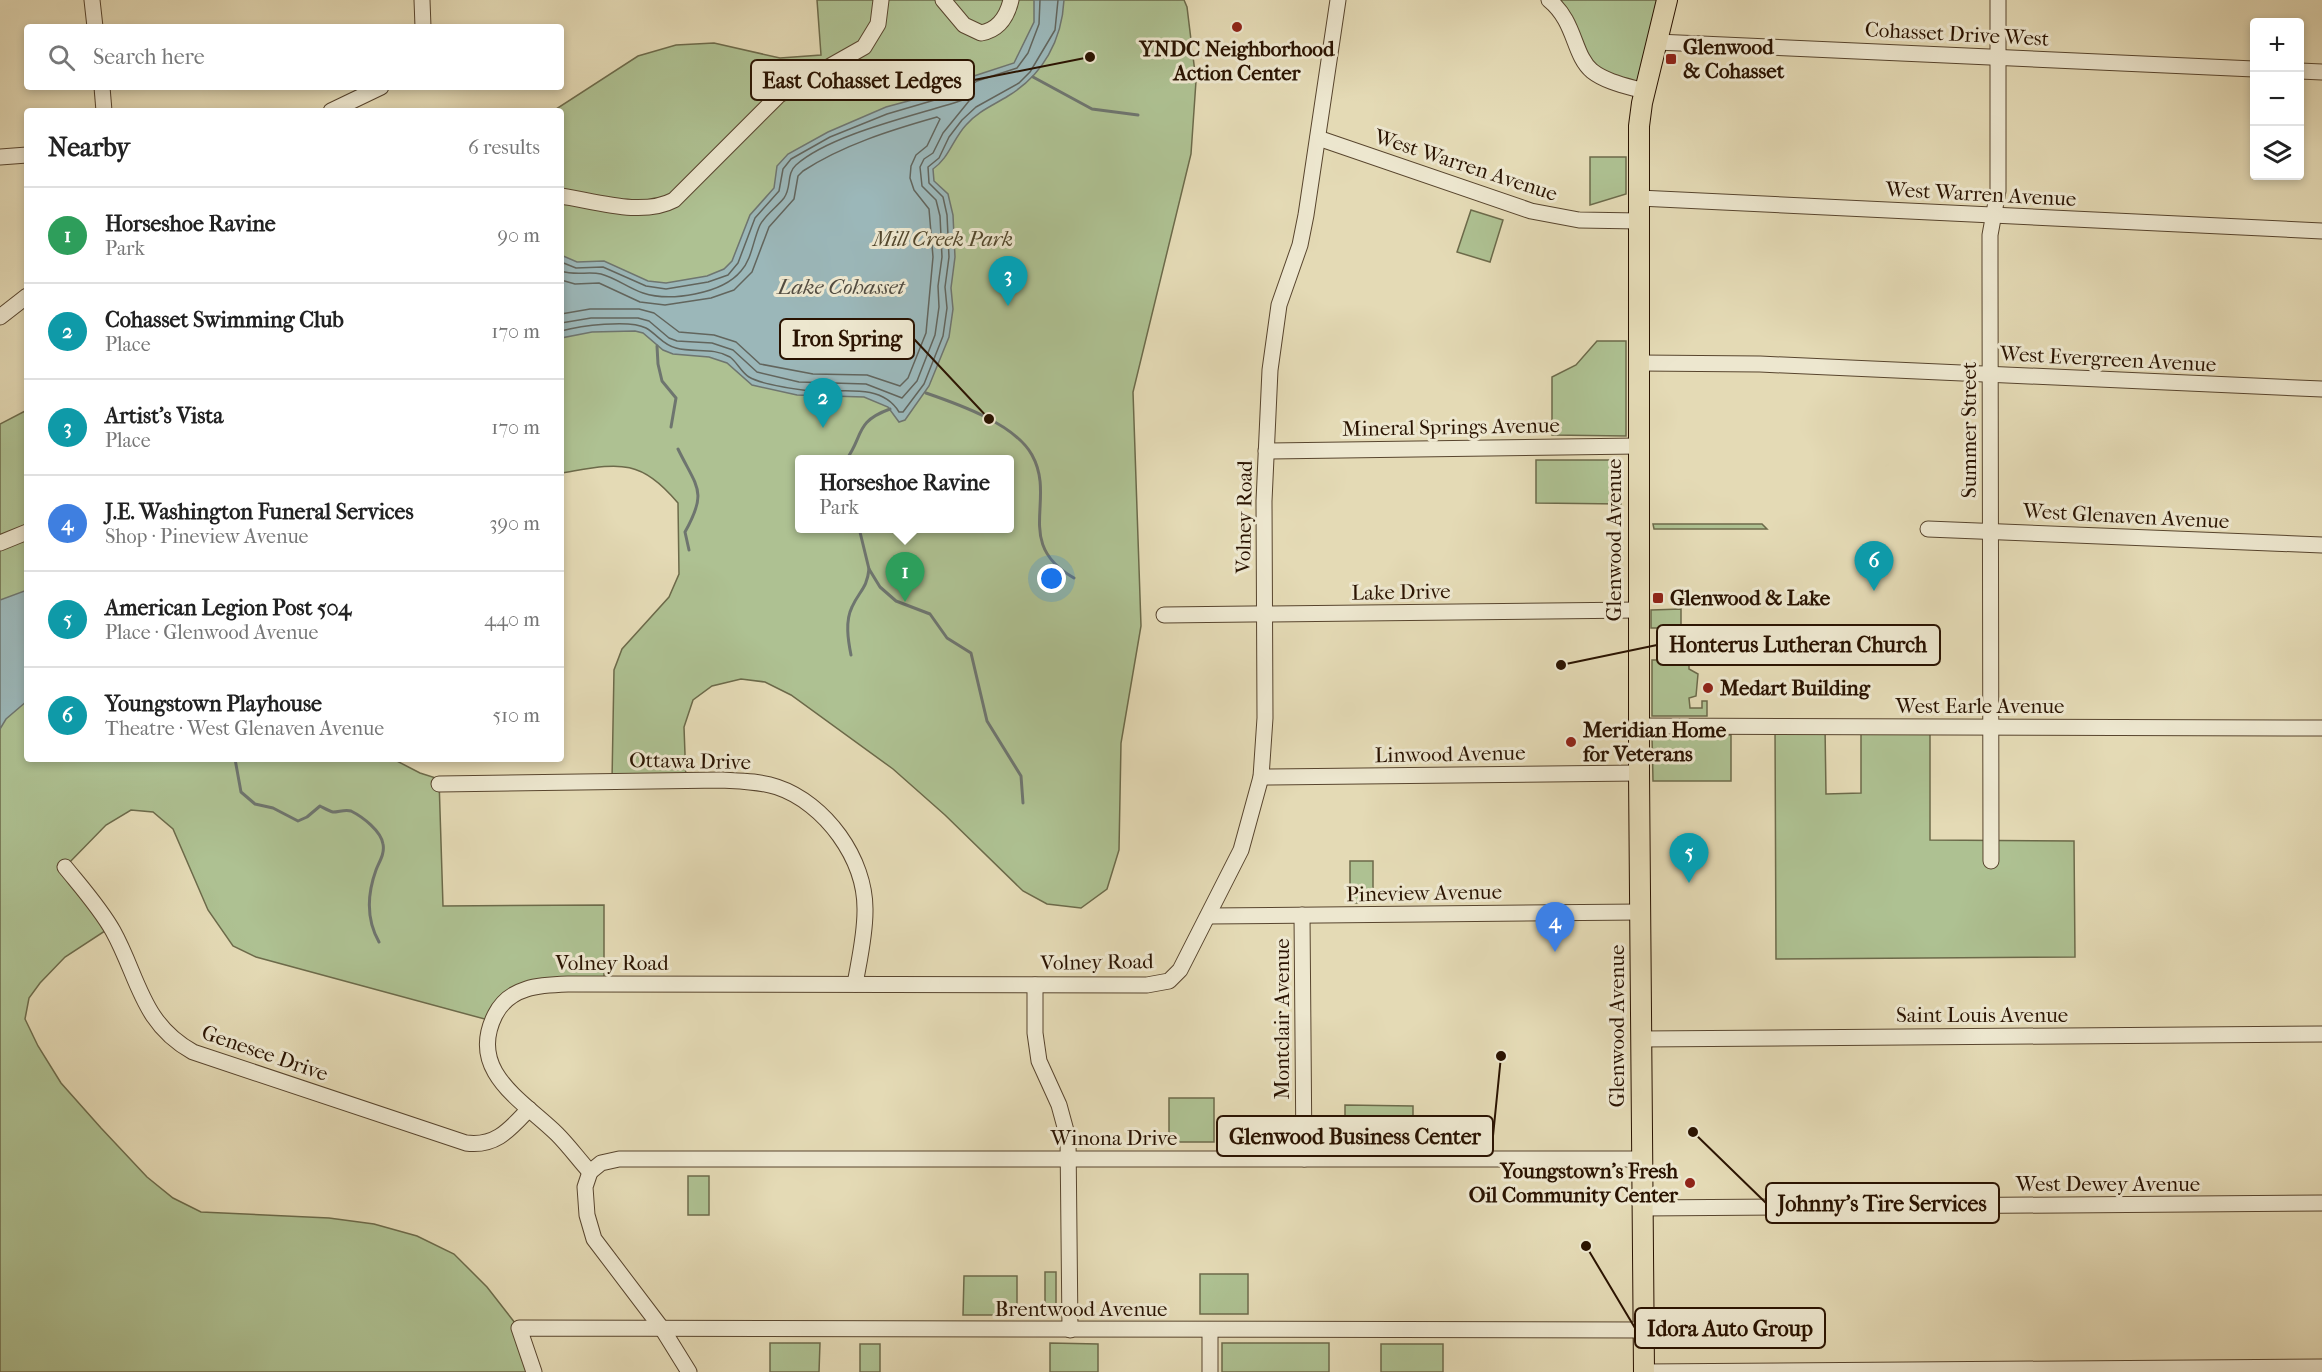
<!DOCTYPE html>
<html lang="en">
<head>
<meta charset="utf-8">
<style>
	:root { --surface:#fff; --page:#f2f2f2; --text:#222; --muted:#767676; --line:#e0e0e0; --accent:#1a73e8 }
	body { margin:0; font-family:"IM FELL French Canon",serif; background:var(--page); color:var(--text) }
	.controls { position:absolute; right:18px; top:18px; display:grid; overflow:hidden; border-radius:6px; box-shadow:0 3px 9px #0003 }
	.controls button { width:54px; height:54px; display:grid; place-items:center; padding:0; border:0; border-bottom:2px solid var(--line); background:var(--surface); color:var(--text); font:30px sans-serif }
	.you { position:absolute; left:1052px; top:579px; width:21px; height:21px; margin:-15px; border:4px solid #fff; border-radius:50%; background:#1a73e8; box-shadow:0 0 0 9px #1a73e833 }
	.badge { display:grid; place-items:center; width:39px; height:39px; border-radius:50%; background:var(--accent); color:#fff; font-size:20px; font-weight:700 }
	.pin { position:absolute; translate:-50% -50px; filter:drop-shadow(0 2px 3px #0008) }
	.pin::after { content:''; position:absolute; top:32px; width:21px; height:18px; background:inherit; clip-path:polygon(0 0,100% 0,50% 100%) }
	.popup { position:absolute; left:795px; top:455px; width:219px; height:78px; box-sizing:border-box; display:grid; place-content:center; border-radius:6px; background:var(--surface); filter:drop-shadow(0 2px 4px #0005); font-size:20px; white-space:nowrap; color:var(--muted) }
	.popup b { font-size:22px; color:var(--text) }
	.popup::after { content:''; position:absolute; left:50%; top:100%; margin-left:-12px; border:12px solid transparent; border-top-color:var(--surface) }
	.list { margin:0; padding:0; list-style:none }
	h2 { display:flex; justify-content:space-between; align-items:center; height:78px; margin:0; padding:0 24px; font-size:26px }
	h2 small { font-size:20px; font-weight:400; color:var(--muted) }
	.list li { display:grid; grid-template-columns:39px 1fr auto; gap:18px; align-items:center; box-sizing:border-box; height:96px; padding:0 24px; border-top:2px solid var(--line) }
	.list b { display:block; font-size:22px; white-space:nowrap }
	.list p { margin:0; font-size:20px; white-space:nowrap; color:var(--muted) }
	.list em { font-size:20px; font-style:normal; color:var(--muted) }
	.icon { flex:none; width:33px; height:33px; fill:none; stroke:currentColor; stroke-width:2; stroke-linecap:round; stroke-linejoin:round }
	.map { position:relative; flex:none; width:2322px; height:1372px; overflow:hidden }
	.search { position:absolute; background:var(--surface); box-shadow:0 3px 9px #0003; left:24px; top:24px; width:540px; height:66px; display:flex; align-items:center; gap:15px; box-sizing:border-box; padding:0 21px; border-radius:6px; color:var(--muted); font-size:22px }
	.panel { position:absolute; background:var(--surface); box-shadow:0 3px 9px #0003; left:24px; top:108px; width:540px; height:654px; border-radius:6px }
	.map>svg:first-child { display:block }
	.green { fill:#aec192; stroke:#6c6a4a; stroke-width:1.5; fill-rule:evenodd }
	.water { fill:#9bb7b9; stroke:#6e756f; stroke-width:1.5 }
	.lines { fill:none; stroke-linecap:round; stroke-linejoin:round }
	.shore { stroke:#62655d; stroke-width:1.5 }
	.stream { stroke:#6e756f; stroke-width:3 }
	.minor-casing { stroke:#58452e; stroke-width:17 }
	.major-casing { stroke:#2a1301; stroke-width:22 }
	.minor { stroke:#ede7cf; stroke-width:15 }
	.major { stroke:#e4dab5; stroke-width:20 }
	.poi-dot { fill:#8f2418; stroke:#ede7cf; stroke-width:2 }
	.labels { text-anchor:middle; stroke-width:6; stroke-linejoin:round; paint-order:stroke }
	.street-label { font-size:21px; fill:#2a1301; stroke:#ede7cf }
	.poi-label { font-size:21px; font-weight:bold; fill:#2a1301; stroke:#ede7cf; text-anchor:start }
	.park-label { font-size:21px; font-style:italic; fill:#52472c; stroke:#ede7cf }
	.water-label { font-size:22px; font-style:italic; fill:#524c41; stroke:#ede7cf }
	.leader { fill:none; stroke:#2a1301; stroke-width:2 }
	.callout-dot { fill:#2a1301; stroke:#ede7cf; stroke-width:2 }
	.callout { fill:#ede7cf; stroke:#2a1301; stroke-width:2 }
	.callout-label { font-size:22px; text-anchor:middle; font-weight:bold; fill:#2a1301 }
</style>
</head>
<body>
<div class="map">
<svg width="2322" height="1372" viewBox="0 0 2322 1372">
	<rect width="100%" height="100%" fill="#e4dab5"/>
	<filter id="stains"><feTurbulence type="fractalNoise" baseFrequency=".00333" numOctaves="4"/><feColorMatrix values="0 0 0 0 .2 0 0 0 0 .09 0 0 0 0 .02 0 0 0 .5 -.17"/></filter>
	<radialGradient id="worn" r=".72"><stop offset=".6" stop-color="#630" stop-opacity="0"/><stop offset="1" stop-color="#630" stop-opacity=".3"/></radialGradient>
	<!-- green -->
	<g class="green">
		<path d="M 817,0 L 1184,0 L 1187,7 L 1196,81 L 1191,154 L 1133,392 L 1141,626 L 1121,743 L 1119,850 L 1107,889 L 1081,908 L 1047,904 L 1023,891 L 945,815 L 893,769 L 791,695 L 765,682 L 741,679 L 712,686 L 693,700 L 684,727 L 686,781 L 612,781 L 614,670 L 622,649 L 669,597 L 679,574 L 678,503 C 638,456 617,464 561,473 L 561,111 L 553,111 L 638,56 L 676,45 L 714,43 L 780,58 L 821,55 ZM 800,460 L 1010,460 L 1010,528 L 800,528 Z"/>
		<path d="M 1549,0 L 1667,0 L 1644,91 L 1600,76 Z"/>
		<path d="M 1590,157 L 1626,157 L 1626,194 L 1590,205 Z"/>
		<path d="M 1471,210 L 1503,220 L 1490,262 L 1457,252 Z"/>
		<path d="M 1597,341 L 1626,341 L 1626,436 L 1552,435 L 1552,377 L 1576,365 Z"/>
		<path d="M 27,410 L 27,759 L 393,759 L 420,773 L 439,779 L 443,906 L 604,905 L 604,984 L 529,986 L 492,1021 L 256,957 L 233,946 L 208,910 L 173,829 L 153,812 L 131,810 L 106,825 L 65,867 L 111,927 L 65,957 L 40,983 L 29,998 L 25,1019 L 38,1046 L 61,1083 L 101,1128 L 147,1177 L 173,1198 L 201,1212 L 329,1218 L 374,1224 L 417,1236 L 454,1254 L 487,1287 L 519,1328 L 534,1372 L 0,1372 L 0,424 Z"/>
		<path d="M 1536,460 L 1621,460 L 1621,504 L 1536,503 Z"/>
		<path d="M 1653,524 L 1762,524 L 1767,529 L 1654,529 Z"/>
		<path d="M 1681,609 L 1681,628 L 1651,628 L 1651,610 Z"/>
		<path d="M 1768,639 L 1792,639 L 1792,654 L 1788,658 L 1769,659 L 1765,655 L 1765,641 Z"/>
		<path d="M 1652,660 L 1689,660 L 1689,669 L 1698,674 L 1696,696 L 1689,698 L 1690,708 L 1702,708 L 1702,701 L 1707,701 L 1707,716 L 1652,716 Z"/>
		<path d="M 1775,726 L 1825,726 L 1826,794 L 1861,793 L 1861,727 L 1930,727 L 1930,840 L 2074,841 L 2075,957 L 1776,959 Z"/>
		<path d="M 1652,735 L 1731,735 L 1731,781 L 1653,781 Z"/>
		<rect x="1350" y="861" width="23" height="42"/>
		<rect x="1169" y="1098" width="45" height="44"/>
		<path d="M 1345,1105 L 1413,1106 L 1413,1141 L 1345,1141 Z"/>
		<rect x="688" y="1176" width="21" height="39"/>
		<rect x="1045" y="1272" width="11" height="43"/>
		<rect x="1200" y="1274" width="48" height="40"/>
		<path d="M 964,1276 L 1017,1276 L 1017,1315 L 963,1315 Z"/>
		<path d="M 770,1343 L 820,1343 L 819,1372 L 770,1372 Z"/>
		<path d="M 1050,1343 L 1098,1344 L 1098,1372 L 1050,1372 Z"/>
		<rect x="1222" y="1343" width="107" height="29"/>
		<rect x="860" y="1344" width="20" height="28"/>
		<rect x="1381" y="1344" width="62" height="28"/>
	</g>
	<!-- water -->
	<g class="water">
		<path d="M 1034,0 L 1064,0 C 1062,40 1043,75 1008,96 C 994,105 978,111 966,125 C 953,139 949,158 933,169 L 934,181 L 948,194 L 953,215 L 955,257 L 951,288 L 953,309 L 949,337 L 929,386 L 905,420 L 899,422 L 888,407 L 864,397 L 797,395 L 752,385 L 727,363 L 709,357 L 673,354 L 663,350 L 643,333 L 635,331 L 592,332 L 561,338 L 561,255 L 577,262 L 604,261 L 648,281 L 666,283 L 707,276 L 724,269 L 732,261 L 750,215 L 774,188 L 777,166 L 788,154 L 828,132 L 886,107 L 960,87 L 974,76 L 1014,63 L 1034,22 Z"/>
		<path d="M 27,590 L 27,701 L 6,719 L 0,729 L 0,600 Z"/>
	</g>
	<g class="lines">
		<!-- shore -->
		<g class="shore">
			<path d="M 561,262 L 576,268 L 603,267 L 646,286 L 666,289 L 708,282 L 728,275 L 738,263 L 755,218 L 779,191 L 783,169 L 791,159 L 830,137 L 887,114 L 962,92 L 977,81 L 1017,68 L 1028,53 L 1039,24 L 1040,0"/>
			<path d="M 561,271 C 576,276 588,271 601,274 C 616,278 628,288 643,293 C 670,302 722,294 741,271 C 752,259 753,240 760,225 C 766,214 777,207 784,198 C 792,187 786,174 796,165 C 832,133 919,115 966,99 L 969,101 L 943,133 L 933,153 L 924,159 L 920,167 L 922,186 L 936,200 L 940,216 L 942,257 L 938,286 L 939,307 L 935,335 L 917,381 L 902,398 L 866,384 L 799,382 L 757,372 L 733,350 L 712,343 L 677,341 L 669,338 L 649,321 L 638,318 L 591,318 L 561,323"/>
			<path d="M 561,280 L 575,284 L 599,283 L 640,302 L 665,305 L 711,298 L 734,290 L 752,272 L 769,227 L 794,199 L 798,176 L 803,171 C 843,145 891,130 937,117 L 940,119 L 927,146 L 916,155 L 911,166 L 910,178 L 914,190 L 929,209 L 933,257 L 926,333 L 908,378 L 900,386 L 867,375 L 813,374 L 760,364 L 736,342 L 714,335 L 679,332 L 654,313 L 639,309 L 590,309 L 561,314"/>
			<path d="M 561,331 C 580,326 629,319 646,328 C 658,335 663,345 676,348 C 694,353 713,347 730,357 C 737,362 741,372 749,377 C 762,385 795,389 811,391 C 839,393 881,382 899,412 L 903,412 L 924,384 L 943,336 L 947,308 L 945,287 L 949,257 L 947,215 L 943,197 L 929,183 L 928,167 L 939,158 L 949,137 L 962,120 L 976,107 L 1019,83 L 1030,72 L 1055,30 L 1058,0"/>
		</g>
		<!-- stream -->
		<g class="stream">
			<path d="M 1033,77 L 1092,109 L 1138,115"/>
			<path d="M 657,346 L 658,364 L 662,381 L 676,398 L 671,427"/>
			<path d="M 926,393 C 958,404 1015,424 1032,455 C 1057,500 1013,543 1074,578"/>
			<path d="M 678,449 C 697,488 708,491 685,532 L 689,550"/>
			<path d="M 846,460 C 864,436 854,422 890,409"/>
			<path d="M 859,528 L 869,569 L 880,587 L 896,601 L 930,614 L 947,638 L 971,653 L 987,721 L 1021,776 L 1023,803"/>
			<path d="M 851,655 C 848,640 845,621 852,607 C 859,591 867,589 869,569"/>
			<path d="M 235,759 L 241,792 L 255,804 L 273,808 L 298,821 L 307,817 L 320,806 C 324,808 329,811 333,812 C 339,812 345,809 351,811 C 363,817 381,831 383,844 C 385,854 379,862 376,870 C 367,895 366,919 379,942"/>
		</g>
		<defs>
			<g id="minor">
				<path d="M 92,0 L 95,27"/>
				<path d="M 422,0 L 423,27"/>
				<path d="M 943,0 L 964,25 L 981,33 C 998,30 1007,17 1011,0"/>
				<path d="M 1549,0 C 1576,22 1573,55 1592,71 C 1606,82 1627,86 1644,91"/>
				<path d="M 1657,42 L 2254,69"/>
				<path d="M 2300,71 L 2322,72"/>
				<path d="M 102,87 L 104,111"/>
				<path d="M 331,111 L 381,87"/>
				<path d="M 1318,138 L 1531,211 L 1579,220 L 1639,221"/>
				<path d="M 0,157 L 27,155"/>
				<path d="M 561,196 C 595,201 642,217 674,200 L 779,95 L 864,47 L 878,24 L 881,0"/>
				<path d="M 1639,198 L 2322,231"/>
				<path d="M 0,317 L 27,296"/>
				<path d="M 1640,363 L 1760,364 L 2322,389"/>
				<path d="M 1266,451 L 1638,446"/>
				<path d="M 1928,529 L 2322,545"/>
				<path d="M 0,543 L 27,532"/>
				<path d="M 1164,615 L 1638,610"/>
				<path d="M 1638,726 L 2322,728"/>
				<path d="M 1261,777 L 1639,773"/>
				<path d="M 439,784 L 722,780 C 740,781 759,781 777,787 C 825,803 866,859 865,911 C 865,936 859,961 855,984"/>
				<path d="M 1991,861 L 1990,266 L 1990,235 L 1998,191 L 1998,0"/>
				<path d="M 65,867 C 82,888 100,908 113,931 C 139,978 141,1023 193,1052 L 466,1143 C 496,1147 510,1129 529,1109"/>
				<path d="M 1302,915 L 1304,1159"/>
				<path d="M 1208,916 L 1640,912"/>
				<path d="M 1035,985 L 1035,1033 L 1039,1061 L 1059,1105 L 1068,1138 L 1070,1330"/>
				<path d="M 1641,1039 L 2322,1034"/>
				<path d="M 590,1172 C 579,1160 569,1146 557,1134 C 522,1100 467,1071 495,1015 C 510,985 542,985 571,984 L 1147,985 L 1169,981 L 1180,970 L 1241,850 L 1261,777 L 1265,718 L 1264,501 L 1270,370 L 1279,305 L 1300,245 L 1306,215 L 1338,0"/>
				<path d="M 590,1172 L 601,1163 L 619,1159 L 1641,1159"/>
				<path d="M 590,1172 L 585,1187 L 587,1215 L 594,1239 L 663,1330 L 689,1372"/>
				<path d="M 1642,1208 L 2322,1203"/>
				<path d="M 534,1372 L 519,1328 L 1644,1330"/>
				<path d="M 1210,1372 L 1210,1330"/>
				<path d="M 1644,1372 L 2322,1367"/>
			</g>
			<path id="major" d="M 1644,1372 L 1639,773 L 1639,126 L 1642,103 L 1667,0"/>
		</defs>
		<!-- minor casing -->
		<use href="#minor" class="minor-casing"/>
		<!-- major casing -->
		<use href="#major" class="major-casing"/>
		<!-- minor -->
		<use href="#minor" class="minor"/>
		<!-- major -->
		<use href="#major" class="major"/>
	</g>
	<!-- markers -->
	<g class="poi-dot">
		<circle cx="1237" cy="27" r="6"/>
		<rect x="1665" y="53" width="12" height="12" rx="3"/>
		<rect x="1652" y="592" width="12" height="12" rx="3"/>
		<circle cx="1708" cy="688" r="6"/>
		<circle cx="1571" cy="742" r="6"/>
		<circle cx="1690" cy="1183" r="6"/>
	</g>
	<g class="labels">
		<!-- street labels -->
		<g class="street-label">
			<text transform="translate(1957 34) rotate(3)" y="7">Cohasset Drive West</text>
			<text transform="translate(1466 165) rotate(18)" y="7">West Warren Avenue</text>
			<text transform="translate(1981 194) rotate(3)" y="7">West Warren Avenue</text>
			<text transform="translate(2108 359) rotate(3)" y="7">West Evergreen Avenue</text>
			<text transform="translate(1451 427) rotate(-1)" y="7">Mineral Springs Avenue</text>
			<text transform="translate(1969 430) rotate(-90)" y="7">Summer Street</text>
			<text transform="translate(2126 516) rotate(3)" y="7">West Glenaven Avenue</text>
			<text transform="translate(1244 517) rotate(-89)" y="7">Volney Road</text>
			<text transform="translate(1614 540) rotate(-90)" y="7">Glenwood Avenue</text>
			<text transform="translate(1401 592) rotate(-1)" y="7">Lake Drive</text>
			<text x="1980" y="713">West Earle Avenue</text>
			<text transform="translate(1450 754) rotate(-1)" y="7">Linwood Avenue</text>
			<text transform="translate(690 761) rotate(1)" y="7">Ottawa Drive</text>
			<text transform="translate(1424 893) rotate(-1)" y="7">Pineview Avenue</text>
			<text transform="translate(1097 962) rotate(-1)" y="7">Volney Road</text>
			<text x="612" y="970">Volney Road</text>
			<text x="1982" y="1022">Saint Louis Avenue</text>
			<text transform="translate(1282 1019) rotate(-90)" y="7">Montclair Avenue</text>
			<text transform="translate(1617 1026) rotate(-90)" y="7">Glenwood Avenue</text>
			<text transform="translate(265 1053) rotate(19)" y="7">Genesee Drive</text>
			<text x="1114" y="1145">Winona Drive</text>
			<text x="2108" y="1191">West Dewey Avenue</text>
			<text x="1081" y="1316">Brentwood Avenue</text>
		</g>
		<!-- poi labels -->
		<g class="poi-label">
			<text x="1683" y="54">Glenwood<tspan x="1683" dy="24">&amp; Cohasset</tspan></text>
			<text x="1237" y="56" text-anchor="middle">YNDC Neighborhood<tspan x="1237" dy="24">Action Center</tspan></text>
			<text x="1670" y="605">Glenwood &amp; Lake</text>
			<text x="1720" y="695">Medart Building</text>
			<text x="1583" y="737">Meridian Home<tspan x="1583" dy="24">for Veterans</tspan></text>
			<text x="1678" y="1178" text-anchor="end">Youngstown's Fresh<tspan x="1678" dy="24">Oil Community Center</tspan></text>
		</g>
		<!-- park labels -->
		<g class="park-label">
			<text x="943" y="246">Mill Creek Park</text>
		</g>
		<!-- water labels -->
		<g class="water-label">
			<text x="841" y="294">Lake Cohasset</text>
		</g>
	</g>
	<!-- callouts -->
	<path class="leader" d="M1090 57L974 80M989 419L914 339M1561 665L1657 645M1501 1056L1493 1136M1693 1132L1766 1203M1586 1246L1635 1328"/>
	<g class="callout-dot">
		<circle cx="1090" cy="57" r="6"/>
		<circle cx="989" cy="419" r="6"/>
		<circle cx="1561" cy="665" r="6"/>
		<circle cx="1501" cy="1056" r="6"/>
		<circle cx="1693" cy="1132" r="6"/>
		<circle cx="1586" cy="1246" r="6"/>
	</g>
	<g class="callout">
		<rect x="751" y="60" width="223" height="40" rx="6"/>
		<rect x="780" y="319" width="134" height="40" rx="6"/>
		<rect x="1657" y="625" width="283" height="40" rx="6"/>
		<rect x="1217" y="1116" width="276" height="40" rx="6"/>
		<rect x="1766" y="1183" width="233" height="40" rx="6"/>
		<rect x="1635" y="1308" width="190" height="40" rx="6"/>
	</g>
	<g class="callout-label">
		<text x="862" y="88">East Cohasset Ledges</text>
		<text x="847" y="346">Iron Spring</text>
		<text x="1798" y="652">Honterus Lutheran Church</text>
		<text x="1355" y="1144">Glenwood Business Center</text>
		<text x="1882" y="1211">Johnny's Tire Services</text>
		<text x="1730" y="1336">Idora Auto Group</text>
	</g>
	<rect width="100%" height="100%" filter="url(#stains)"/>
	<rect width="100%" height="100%" fill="url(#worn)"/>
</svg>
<div class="controls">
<button>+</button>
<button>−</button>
<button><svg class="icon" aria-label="layers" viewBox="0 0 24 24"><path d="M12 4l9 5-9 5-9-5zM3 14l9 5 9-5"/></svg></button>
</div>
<div class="you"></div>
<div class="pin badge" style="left:905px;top:602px;background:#2e9e5b">1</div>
<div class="popup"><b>Horseshoe Ravine</b>Park</div>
<div class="pin badge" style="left:823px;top:428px;background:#0f9aa8">2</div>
<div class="pin badge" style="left:1008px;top:306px;background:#0f9aa8">3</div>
<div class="pin badge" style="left:1555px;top:952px;background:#3f7fe0">4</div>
<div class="pin badge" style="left:1689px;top:883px;background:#0f9aa8">5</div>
<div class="pin badge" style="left:1874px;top:591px;background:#0f9aa8">6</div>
<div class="search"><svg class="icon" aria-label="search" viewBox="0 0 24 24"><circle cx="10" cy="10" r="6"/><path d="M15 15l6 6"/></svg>Search here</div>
<section class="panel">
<h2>Nearby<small>6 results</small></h2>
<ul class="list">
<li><span class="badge" style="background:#2e9e5b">1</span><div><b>Horseshoe Ravine</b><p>Park</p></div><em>90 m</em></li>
<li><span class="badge" style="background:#0f9aa8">2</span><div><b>Cohasset Swimming Club</b><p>Place</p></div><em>170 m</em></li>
<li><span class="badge" style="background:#0f9aa8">3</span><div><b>Artist's Vista</b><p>Place</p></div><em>170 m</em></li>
<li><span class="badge" style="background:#3f7fe0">4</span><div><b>J.E. Washington Funeral Services</b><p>Shop · Pineview Avenue</p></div><em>390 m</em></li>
<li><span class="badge" style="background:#0f9aa8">5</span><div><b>American Legion Post 504</b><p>Place · Glenwood Avenue</p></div><em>440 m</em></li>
<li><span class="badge" style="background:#0f9aa8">6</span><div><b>Youngstown Playhouse</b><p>Theatre · West Glenaven Avenue</p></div><em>510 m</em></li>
</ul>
</section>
</div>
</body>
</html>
